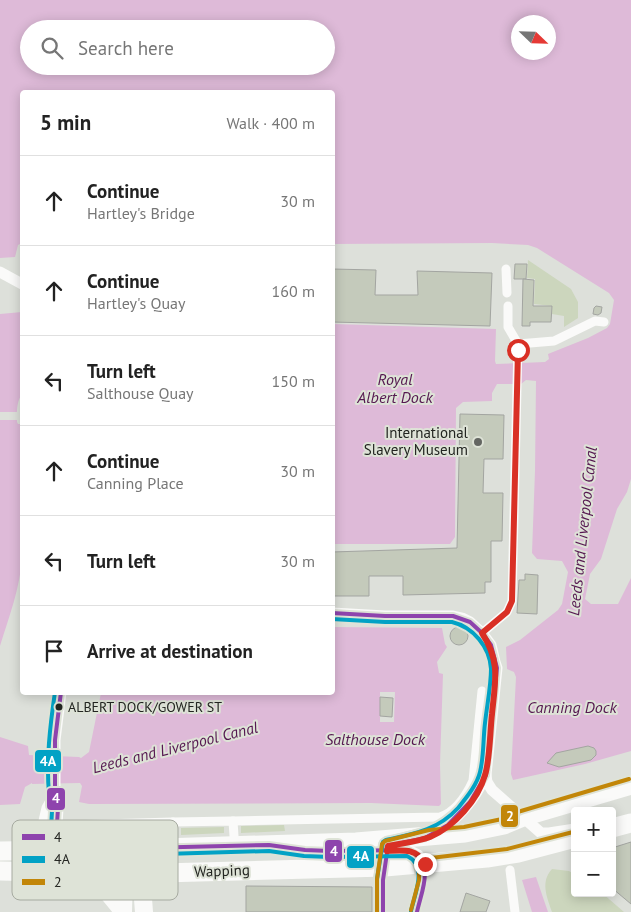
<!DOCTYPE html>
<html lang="en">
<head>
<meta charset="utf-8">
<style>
	:root { --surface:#fff; --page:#f6f6f6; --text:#222; --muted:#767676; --line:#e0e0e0 }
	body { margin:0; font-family:"PT Sans",sans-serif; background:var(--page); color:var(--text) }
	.controls { position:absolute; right:15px; bottom:15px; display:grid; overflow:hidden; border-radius:5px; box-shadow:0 2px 12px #0003 }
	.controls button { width:45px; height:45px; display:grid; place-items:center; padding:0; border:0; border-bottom:1px solid var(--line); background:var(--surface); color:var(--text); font:25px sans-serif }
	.compass { position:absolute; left:511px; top:15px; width:45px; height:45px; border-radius:50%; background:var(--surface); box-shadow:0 2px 12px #0003; rotate:113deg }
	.stop { position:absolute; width:15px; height:15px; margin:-11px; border:4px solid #d93025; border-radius:50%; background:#fff }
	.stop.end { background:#d93025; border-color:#fff; box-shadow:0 1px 5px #0008 }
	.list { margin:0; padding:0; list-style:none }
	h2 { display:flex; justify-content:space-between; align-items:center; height:65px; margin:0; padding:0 20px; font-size:21px }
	h2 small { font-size:16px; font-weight:400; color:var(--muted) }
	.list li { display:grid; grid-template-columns:32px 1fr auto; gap:15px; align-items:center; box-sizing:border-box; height:90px; padding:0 20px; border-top:1px solid var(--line) }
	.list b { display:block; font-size:19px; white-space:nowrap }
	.list p { margin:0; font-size:16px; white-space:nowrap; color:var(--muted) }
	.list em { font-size:16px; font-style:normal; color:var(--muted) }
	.icon { flex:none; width:28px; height:28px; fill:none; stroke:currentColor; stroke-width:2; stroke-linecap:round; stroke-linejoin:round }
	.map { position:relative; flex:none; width:631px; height:912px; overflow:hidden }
	.search { position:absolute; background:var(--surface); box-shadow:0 2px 12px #0003; left:20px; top:20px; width:315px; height:55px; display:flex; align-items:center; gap:12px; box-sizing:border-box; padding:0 18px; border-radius:28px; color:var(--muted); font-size:19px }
	.panel { position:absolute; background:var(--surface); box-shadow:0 2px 12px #0003; left:20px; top:90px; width:315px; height:605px; border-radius:5px }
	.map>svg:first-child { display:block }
	.green { fill:#ccd6bd }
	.water { fill:#debad8; fill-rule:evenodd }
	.pier { fill:#dde0da }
	.building { fill:#c4cabb; stroke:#a3a5a1 }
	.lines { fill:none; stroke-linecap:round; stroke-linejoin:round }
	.pedestrian { stroke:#fafaf9; stroke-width:9 }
	.minor { stroke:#fafaf9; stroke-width:11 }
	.primary { stroke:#fafaf9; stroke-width:18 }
	.trunk { stroke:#fafaf9; stroke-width:19 }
	.bus-1-casing { stroke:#dee3d7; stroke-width:8 }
	.bus-2-casing { stroke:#dee3d7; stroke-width:8 }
	.bus-3-casing { stroke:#dee3d7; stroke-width:8 }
	.bus-1 { stroke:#8e44ad; stroke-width:4 }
	.bus-2 { stroke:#02a2c5; stroke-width:4 }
	.bus-3 { stroke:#c28608; stroke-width:4 }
	.route { stroke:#d93025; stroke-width:6 }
	.poi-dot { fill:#646662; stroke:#dee3d7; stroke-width:2 }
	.bus-dot { fill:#232521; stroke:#dee3d7; stroke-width:2 }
	.labels { text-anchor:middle; stroke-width:4; stroke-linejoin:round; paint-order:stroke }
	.bus-label { font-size:14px; fill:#232521; stroke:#dee3d7; text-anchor:start }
	.poi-label { font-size:15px; fill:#232521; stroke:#dee3d7; text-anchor:end }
	.street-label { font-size:15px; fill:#232521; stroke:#dee3d7 }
	.water-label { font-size:16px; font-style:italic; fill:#561851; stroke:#dee3d7 }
	.key { fill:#dee3d7; stroke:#a6aaa0; stroke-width:1 }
	.key-label { font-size:14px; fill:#232521 }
	.line-badge { stroke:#dee3d7; stroke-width:2 }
	.badge-label { font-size:14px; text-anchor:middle; font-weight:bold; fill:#fff }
</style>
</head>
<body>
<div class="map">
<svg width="631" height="912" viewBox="0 0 631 912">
	<rect width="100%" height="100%" fill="#dde0da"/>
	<!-- green -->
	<g class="green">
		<path d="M 528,260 L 571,289 L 578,302 L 578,318 L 564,327 L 564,316 L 552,314 L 552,306 L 534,304 L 535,279 L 527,278 Z"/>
		<path d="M 284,825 L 285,831 L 241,833 L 241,826 Z"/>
		<path d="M 224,827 L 224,833 L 181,835 L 181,828 Z"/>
		<path d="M 552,869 L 569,871 L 575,875 L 575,893 L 602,893 L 624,912 L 552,912 C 547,897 540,882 552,869 Z"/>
	</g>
	<!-- water -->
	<g class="water">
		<path d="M 0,0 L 631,0 L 631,479 L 627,492 L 617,509 L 601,559 L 590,574 L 585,599 L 591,604 L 618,604 L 631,578 L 631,751 L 585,764 L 513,780 L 511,774 L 516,677 L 514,672 L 507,669 L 506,647 L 520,640 L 558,610 L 562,604 L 568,572 L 562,561 L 537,559 L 532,553 L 535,471 L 536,381 L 526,380 L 521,384 L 497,384 L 492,393 L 492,401 L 463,402 L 456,408 L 455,537 L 450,544 L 332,544 L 333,324 L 496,329 L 495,361 L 496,364 L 545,362 L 549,359 L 548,354 L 588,338 L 607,328 L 610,324 L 614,300 L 609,293 L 537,248 L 528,245 L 492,243 L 333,244 L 332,92 L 22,92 L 22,243 L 18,245 L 15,257 L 0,258 ZM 518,22 L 548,22 L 548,52 L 518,52 ZM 29,29 L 326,29 L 326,66 L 29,66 Z"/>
		<path d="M 22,312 L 22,394 C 16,403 17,411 17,422 L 18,424 L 22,424 L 22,558 C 20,588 9,617 0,646 L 0,314 Z"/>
		<path d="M 333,627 L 442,628 L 445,644 L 447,647 L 437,662 L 439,673 L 443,674 L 440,764 L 441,804 L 439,806 L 371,803 L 89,804 L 79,802 L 82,786 L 80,783 L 32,784 L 32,783 L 25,787 L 20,804 L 0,805 L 0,737 L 28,746 L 29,755 L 79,757 L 81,758 L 89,752 L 101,693 L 332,692 Z"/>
		<path d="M 536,877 L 548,912 L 532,912 L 522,880 Z"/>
	</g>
	<!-- pier -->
	<g class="pier">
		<rect x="0" y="412" width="19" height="8"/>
		<path d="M 380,692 L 395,692 L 394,722 L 380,722 Z"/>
	</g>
	<!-- building -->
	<g class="building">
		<path d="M 515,264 L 527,264 L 526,279 L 514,279 Z"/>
		<path d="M 332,269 L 376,270 L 375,295 L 418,295 L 417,271 L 492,273 L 490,326 L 332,322 Z"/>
		<path d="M 523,279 L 534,280 L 533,306 L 552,306 L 551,322 L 530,322 L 530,326 L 522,326 Z"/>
		<path d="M 596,306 L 602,307 L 601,313 L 598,315 L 593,314 L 594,308 Z"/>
		<path d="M 460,414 L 504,415 L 503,459 L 484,459 L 483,493 L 503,493 L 502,541 L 491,541 L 491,582 L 485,582 L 485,593 L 403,595 L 403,576 L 369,576 L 369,596 L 332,596 L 332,552 L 457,548 Z"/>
		<path d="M 525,574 L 538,575 L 537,614 L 517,613 L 519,580 L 525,580 Z"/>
		<circle cx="459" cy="636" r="9"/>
		<path d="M 380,697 L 393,698 L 392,717 L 380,716 Z"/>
		<path d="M 588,746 L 594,748 L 596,751 L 596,755 L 591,760 L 559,767 L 547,763 L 556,753 Z"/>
		<path d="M 631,842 L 631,904 L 612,888 L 612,848 Z"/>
		<path d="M 246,886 L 372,887 L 372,912 L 246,912 Z"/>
		<path d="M 466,893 L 490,901 L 486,912 L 460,912 Z"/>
	</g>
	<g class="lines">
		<!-- pedestrian -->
		<g class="pedestrian">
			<path d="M 506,269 L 507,293"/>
			<path d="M 518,344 L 554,341 L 595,321 L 604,322"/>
			<path d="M 482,633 L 507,612 L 512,601 L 518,344 L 508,327 L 508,306"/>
			<path d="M 233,821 L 440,817 C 456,812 466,796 473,781 L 482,691"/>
			<path d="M 173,822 L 233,821 L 234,836"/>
			<path d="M 67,825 L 173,822 L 173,838"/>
			<path d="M 510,870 L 515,912"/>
		</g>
		<!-- minor -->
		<g class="minor">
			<path d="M 0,272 L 22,284"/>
			<path d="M 332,613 L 385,616 L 453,616 L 462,618 L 470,622 L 482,633 L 491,645 L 495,662 L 497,668 L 486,775 L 487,782 L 492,790 L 541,833 L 549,833 L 575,829"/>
			<path d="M 437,832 C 460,818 475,799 486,775"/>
			<path d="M 59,850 L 57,824 L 58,808 L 55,794 L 55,740 L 61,692"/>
			<path d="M 33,851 L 40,838 L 47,808 L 55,794"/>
			<path d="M 336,851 L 408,850 L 418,855 L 425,864"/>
		</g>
		<!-- primary -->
		<g class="primary">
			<path d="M 130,849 L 141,873 L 144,912"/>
			<path d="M 83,873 L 105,889 L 123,911"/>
			<path d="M 123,912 L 124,874 L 128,859"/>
		</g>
		<!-- trunk -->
		<g class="trunk">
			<path d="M 612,828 L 631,823"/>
			<path d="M 0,851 L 130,849 L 356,842 L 465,833 L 504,825 L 523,817 L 631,785"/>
			<path d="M 0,871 L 124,874 L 385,867 L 487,858 L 518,853 L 575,838"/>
		</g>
		<defs>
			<g id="bus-1">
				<path d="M 332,613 L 385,616 L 453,616 L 470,622 L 482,633 L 491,645 L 497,668 L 486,775 L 470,802 L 448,825 L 425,838 L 388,846 L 383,880 L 383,912"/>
				<path d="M 61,692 L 55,740 L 55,794 L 58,808 L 57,824 L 59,850 L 269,845 L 305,850 L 330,851 L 408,850 C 436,862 422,889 417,912"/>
			</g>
			<g id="bus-2">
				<path d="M 332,619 L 385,622 L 452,622 C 473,627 490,647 491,669 C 491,686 487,705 485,723 C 483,739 484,756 480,772 C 477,785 466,798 458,808 C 438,830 414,834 386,840 L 383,842 L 377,879 L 377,912"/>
				<path d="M 55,692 C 50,726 46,760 49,794 C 49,799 51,804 52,809 C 52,821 48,846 56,855 L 130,855 L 269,851 L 304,856 L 330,857 L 407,856 C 428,866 415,893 411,911"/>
			</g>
			<g id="bus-3">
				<path d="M 411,910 L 419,880 L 419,863 L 422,859 L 507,849 L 573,832"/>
				<path d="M 377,912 L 377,879 L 382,844 L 385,841 L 429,830 L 464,827 L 502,819 L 521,811 L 629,779"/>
			</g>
		</defs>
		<!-- bus-1 casing -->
		<use href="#bus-1" class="bus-1-casing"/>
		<!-- bus-2 casing -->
		<use href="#bus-2" class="bus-2-casing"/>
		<!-- bus-3 casing -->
		<use href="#bus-3" class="bus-3-casing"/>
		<!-- bus-1 -->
		<use href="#bus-1" class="bus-1"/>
		<!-- bus-2 -->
		<use href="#bus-2" class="bus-2"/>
		<!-- bus-3 -->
		<use href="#bus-3" class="bus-3"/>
	</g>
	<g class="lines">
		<!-- route -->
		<path class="route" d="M 425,864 C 417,848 403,850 387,851 L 388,846 C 402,843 417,842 430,837 C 454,827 478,800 485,775 C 490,760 490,731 492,714 C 495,682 501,662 482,633 L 507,612 L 512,601 L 518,350"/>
	</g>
	<!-- markers -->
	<circle class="poi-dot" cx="478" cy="442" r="5"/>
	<circle class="bus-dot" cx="59" cy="707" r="4.5"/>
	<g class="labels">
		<!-- bus labels -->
		<g class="bus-label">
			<text x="68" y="712">ALBERT DOCK/GOWER ST</text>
		</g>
		<!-- poi labels -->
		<g class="poi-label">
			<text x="468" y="438">International<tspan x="468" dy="17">Slavery Museum</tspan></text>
		</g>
		<!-- street labels -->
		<g class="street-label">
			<text transform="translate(222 871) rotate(-2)" y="5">Wapping</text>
		</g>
		<!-- water labels -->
		<g class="water-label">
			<text x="395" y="385">Royal<tspan x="395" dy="18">Albert Dock</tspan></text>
			<text transform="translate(582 531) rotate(-84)" y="6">Leeds and Liverpool Canal</text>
			<text x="572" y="713">Canning Dock</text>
			<text x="375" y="745">Salthouse Dock</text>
			<text transform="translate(175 747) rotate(-14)" y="6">Leeds and Liverpool Canal</text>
		</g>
	</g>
	<!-- legend -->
	<rect x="12" y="820" width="166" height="80" rx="8" class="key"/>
	<rect x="22" y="834" width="23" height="6" fill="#8e44ad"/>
	<rect x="22" y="856" width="23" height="7" fill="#02a2c5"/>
	<rect x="22" y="879" width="23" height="6" fill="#c28608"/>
	<g class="key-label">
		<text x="54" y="842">4</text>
		<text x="54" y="864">4A</text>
		<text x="54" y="887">2</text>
	</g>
	<g class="line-badge">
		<rect x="34" y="749" width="28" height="24" rx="5" fill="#02a2c5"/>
		<rect x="46" y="787" width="20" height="24" rx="5" fill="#8e44ad"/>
		<rect x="500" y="804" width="19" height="24" rx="5" fill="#c28608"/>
		<rect x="324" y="839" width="19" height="24" rx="5" fill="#8e44ad"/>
		<rect x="346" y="845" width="29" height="24" rx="5" fill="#02a2c5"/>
	</g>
	<g class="badge-label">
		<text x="48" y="766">4A</text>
		<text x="56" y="803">4</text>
		<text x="510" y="821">2</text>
		<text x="334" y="856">4</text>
		<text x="361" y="861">4A</text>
	</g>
</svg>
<div class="controls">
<button>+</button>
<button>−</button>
</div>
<svg class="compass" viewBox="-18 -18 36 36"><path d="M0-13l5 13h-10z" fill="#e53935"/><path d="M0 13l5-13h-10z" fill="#767676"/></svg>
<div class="stop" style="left:518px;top:350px"></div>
<div class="stop end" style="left:425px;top:864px"></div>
<div class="search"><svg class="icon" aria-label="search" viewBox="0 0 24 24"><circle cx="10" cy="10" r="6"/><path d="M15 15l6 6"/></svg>Search here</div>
<section class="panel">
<h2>5 min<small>Walk · 400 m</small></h2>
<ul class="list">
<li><svg class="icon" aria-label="ahead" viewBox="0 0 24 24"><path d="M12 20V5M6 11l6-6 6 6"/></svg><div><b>Continue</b><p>Hartley's Bridge</p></div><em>30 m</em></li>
<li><svg class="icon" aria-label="ahead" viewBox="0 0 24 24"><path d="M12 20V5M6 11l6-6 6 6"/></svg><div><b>Continue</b><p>Hartley's Quay</p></div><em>160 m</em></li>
<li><svg class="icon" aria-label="left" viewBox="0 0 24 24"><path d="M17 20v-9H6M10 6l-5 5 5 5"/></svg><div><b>Turn left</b><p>Salthouse Quay</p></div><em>150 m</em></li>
<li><svg class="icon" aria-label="ahead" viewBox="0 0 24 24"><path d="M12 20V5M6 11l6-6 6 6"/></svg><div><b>Continue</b><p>Canning Place</p></div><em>30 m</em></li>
<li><svg class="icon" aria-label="left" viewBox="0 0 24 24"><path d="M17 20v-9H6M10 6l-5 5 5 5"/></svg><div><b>Turn left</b></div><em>30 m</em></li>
<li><svg class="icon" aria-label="arrive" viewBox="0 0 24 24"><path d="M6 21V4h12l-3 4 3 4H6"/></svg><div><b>Arrive at destination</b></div></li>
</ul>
</section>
</div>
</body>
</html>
